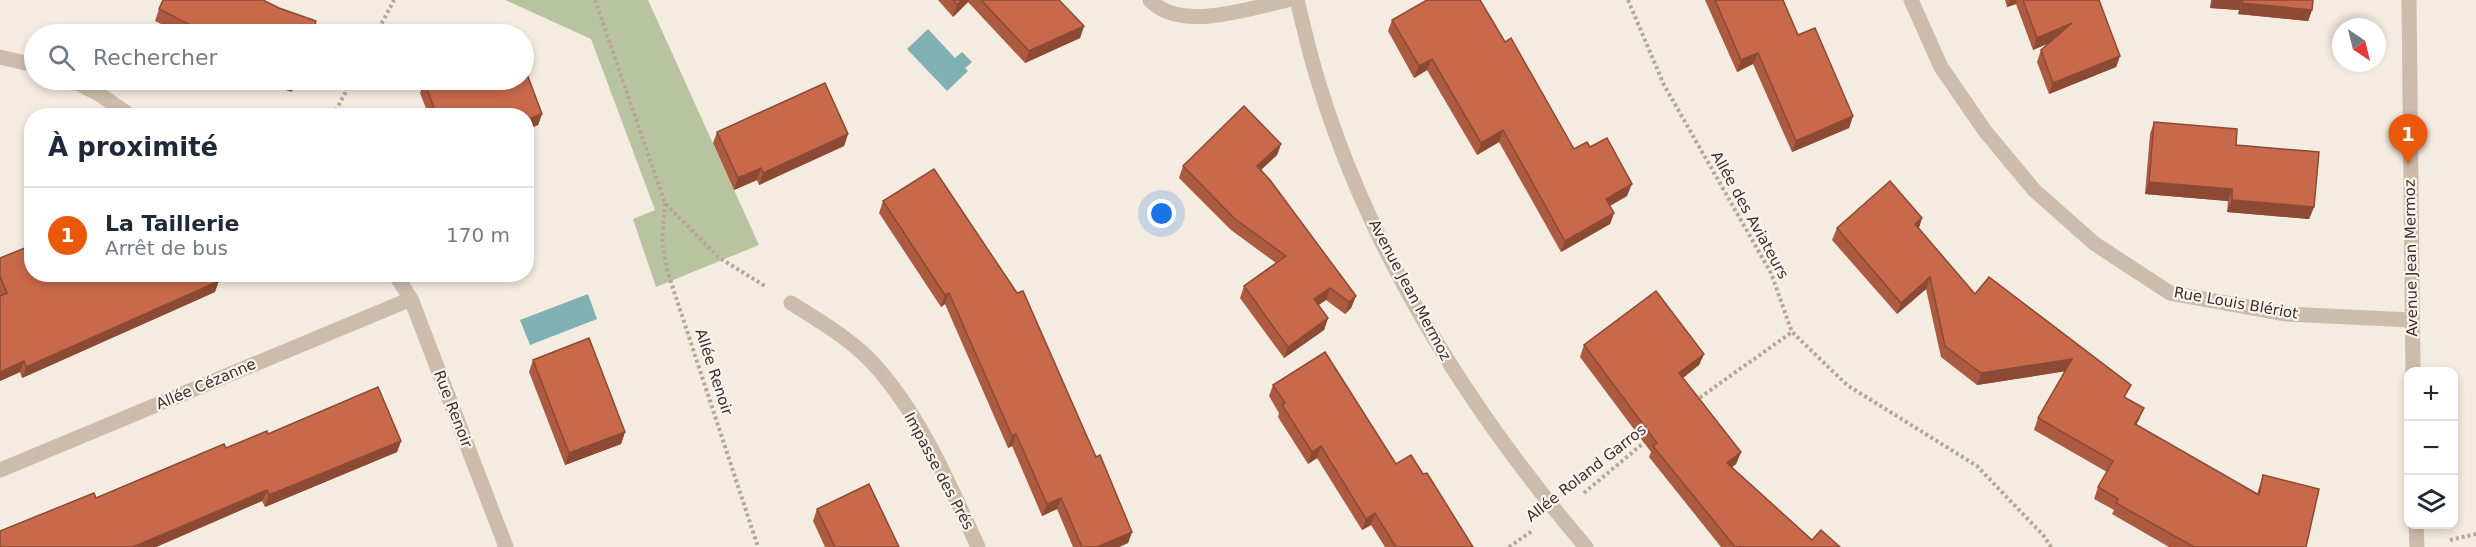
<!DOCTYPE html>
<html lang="fr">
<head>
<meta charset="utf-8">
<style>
	:root { --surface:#fff; --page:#f6f6f7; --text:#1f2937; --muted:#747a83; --line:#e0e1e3; --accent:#ea580c }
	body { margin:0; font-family:"DejaVu Sans",sans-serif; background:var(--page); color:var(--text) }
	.controls { position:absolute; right:18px; bottom:18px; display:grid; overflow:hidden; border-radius:12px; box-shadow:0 3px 9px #0003 }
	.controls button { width:54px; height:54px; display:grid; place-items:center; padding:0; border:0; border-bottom:2px solid var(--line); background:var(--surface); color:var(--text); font:30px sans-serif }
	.compass { position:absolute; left:2332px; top:18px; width:54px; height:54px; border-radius:50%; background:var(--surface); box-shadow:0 3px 9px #0003; rotate:145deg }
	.you { position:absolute; left:1162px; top:214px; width:21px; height:21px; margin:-15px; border:4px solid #fff; border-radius:50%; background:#1a73e8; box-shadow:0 0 0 9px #1a73e833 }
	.badge { display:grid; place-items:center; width:39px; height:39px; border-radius:50%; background:var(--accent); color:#fff; font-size:20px; font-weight:700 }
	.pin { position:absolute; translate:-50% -50px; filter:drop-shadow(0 2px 3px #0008) }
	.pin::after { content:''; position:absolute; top:32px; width:21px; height:18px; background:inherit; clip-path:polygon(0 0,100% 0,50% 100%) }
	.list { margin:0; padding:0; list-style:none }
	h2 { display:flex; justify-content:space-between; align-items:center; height:78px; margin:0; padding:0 24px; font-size:26px }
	h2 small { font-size:20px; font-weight:400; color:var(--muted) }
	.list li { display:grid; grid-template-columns:39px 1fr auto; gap:18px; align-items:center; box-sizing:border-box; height:96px; padding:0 24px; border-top:2px solid var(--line) }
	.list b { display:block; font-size:22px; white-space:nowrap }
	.list p { margin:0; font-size:20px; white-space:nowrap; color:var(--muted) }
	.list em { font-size:20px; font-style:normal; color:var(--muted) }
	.icon { flex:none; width:33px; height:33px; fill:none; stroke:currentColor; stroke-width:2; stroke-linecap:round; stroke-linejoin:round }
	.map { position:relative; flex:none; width:2476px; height:547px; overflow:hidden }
	.search { position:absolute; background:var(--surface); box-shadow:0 3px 9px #0003; left:24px; top:24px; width:510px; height:66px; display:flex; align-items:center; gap:15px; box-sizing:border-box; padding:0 21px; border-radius:33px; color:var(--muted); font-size:22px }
	.panel { position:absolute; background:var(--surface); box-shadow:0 3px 9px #0003; left:24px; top:108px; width:510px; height:174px; border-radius:24px }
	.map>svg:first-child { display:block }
	.green { fill:#b8c4a0 }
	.water { fill:#7fb0b2 }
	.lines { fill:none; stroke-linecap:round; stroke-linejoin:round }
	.path { stroke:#b9a596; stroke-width:4; stroke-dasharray:3 3; stroke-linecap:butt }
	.minor { stroke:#cdbbac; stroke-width:15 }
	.wall { fill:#ac5a40 }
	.shaded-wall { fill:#8c4a34 }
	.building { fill:#c8694b; stroke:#8c4a34; stroke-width:1.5 }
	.labels { text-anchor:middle; stroke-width:4.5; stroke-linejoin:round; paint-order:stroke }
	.street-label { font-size:15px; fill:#3b302b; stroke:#fbf5ee }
</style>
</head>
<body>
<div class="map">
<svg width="2476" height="547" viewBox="0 0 2476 547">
	<rect width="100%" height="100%" fill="#f4ebe1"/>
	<!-- green -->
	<path class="green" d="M 505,0 L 648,0 L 759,245 L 656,287 L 633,219 L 655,210 L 591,39 Z"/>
	<!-- water -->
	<g class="water">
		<path d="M 928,29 L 955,58 L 962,52 L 972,62 L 965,68 L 968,71 L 947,91 L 907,49 Z"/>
		<path d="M 588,294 L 597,319 L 530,345 L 520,320 Z"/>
	</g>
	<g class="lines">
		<!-- path -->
		<g class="path">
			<path d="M 595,0 L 665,203 L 718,257 L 765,286"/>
			<path d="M 1628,0 L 1664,85 L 1771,273 L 1792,332 L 1847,385 L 1977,466 L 2044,536 L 2051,547"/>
			<path d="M 376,34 L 394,0"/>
			<path d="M 333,116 L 352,80"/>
			<path d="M 665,203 L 662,242 L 667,270 L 758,547"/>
			<path d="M 1695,401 L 1792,332"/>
			<path d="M 1584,493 L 1647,440"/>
			<path d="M 2450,540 L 2476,534"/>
			<path d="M 1509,547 L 1532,531"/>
		</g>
		<!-- minor -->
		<g class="minor">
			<path d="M 1150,0 C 1180,33 1250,8 1288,0"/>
			<path d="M 1297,0 C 1304,28 1310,56 1319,84 C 1372,257 1469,410 1586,547"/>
			<path d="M 1911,0 L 1941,67 L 1985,131 L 2034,190 L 2095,244 L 2170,293 L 2286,314 L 2412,320"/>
			<path d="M 2409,0 L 2413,372"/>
			<path d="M 0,57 L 34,65"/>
			<path d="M 71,80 L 99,94 L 131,116"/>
			<path d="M 395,274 L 411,299 L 506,547"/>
			<path d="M 791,303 C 821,322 856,342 879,370 C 922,420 951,487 978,547"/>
			<path d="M 0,470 L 411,299"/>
			<path d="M 2416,524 L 2417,547"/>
		</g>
	</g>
	<!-- wall -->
	<g class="wall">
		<path d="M 938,0 L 1059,0 L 1084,26 L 1080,38 L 1025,63 L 968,2 L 953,17 Z"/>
		<path d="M 1705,0 L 1783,0 L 1798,35 L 1853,116 L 1849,128 L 1792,152 L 1753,64 L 1737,72 Z"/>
		<path d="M 2005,0 L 2099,0 L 2120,56 L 2116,67 L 2049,94 L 2037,62 L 2041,50 L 2051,42 L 2033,50 L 2016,4 L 2007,7 Z"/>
		<path d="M 2211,0 L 2313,0 L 2312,10 L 2308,21 L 2238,14 L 2239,10 L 2210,8 Z"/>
		<path d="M 159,9 L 312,34 L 182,34 L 155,21 Z"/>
		<path d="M 1392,20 L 1505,42 L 1574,149 L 1590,147 L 1627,196 L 1610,206 L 1614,213 L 1610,224 L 1561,252 L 1499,142 L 1477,155 L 1427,70 L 1414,78 L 1388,31 Z"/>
		<path d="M 524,66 L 542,114 L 538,125 L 526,130 L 526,116 L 429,116 L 420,93 L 424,81 L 428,80 L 524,80 Z"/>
		<path d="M 252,80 L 297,80 L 292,92 Z"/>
		<path d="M 2154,122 L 2236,145 L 2314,207 L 2309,219 L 2227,212 L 2228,201 L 2145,194 L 2150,134 Z"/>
		<path d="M 717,132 L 848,134 L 844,146 L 759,185 L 757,180 L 734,190 L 713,143 Z"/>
		<path d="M 1281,144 L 1277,155 L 1261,170 L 1356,296 L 1351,308 L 1345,314 L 1326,300 L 1318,305 L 1328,318 L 1324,330 L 1284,358 L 1240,298 L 1244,286 L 1276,263 L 1231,230 L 1179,178 L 1183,166 Z"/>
		<path d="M 883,201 L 1096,457 L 1132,532 L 1128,543 L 1119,547 L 1073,547 L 1057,509 L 1042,516 L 1012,446 L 1008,448 L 945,304 L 941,307 L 879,213 Z"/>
		<path d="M 1922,218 L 1919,228 L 1975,294 L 2126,398 L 2144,408 L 2136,425 L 2257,494 L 2263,475 L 2306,547 L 2169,547 L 2112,514 L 2114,510 L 2094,499 L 2098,487 L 2107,472 L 2034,430 L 2038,418 L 2065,371 L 1977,385 L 1941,357 L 1926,289 L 1897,314 L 1832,240 L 1837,228 Z"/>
		<path d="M 0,258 L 215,292 L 22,378 L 20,372 L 0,381 Z"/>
		<path d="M 1584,345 L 1704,354 L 1699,365 L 1683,378 L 1741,452 L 1736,464 L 1732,467 L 1812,540 L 1840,547 L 1721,547 L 1649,457 L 1651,452 L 1580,357 Z"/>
		<path d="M 533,360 L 625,432 L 621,444 L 565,465 L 529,372 Z"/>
		<path d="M 1273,385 L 1396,464 L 1423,474 L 1473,547 L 1385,547 L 1371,525 L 1362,530 L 1317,458 L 1308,464 L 1278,417 L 1279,413 L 1269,396 Z"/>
		<path d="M 268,434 L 401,441 L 397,452 L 265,507 L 262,501 L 156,547 L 0,547 L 226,448 Z"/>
		<path d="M 817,509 L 899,547 L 825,547 L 813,521 Z"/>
	</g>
	<!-- shaded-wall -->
	<g class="shaded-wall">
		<path d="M 962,0 L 969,0 L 968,2 L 953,17 L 957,5 Z"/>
		<path d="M 2010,0 L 2017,0 L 2016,4 L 2007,7 Z"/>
		<path d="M 2213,0 L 2242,0 L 2239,10 L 2210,8 Z"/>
		<path d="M 2242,3 L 2312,10 L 2308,21 L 2238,14 Z"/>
		<path d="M 2072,23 L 2068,35 L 2033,50 L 2037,38 Z"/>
		<path d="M 1084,26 L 1080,38 L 1025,63 L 1029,51 Z"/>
		<path d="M 1758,53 L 1753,64 L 1737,72 L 1741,60 Z"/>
		<path d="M 2120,56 L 2116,67 L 2049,94 L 2053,83 Z"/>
		<path d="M 1432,59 L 1427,70 L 1414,78 L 1419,66 Z"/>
		<path d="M 542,114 L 538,125 L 526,130 L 526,120 Z"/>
		<path d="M 1853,116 L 1849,128 L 1792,152 L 1796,141 Z"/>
		<path d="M 1503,130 L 1499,142 L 1477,155 L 1481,143 Z"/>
		<path d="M 848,134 L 844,146 L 759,185 L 763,173 Z"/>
		<path d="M 1281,144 L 1277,155 L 1252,178 L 1257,166 Z"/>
		<path d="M 761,168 L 757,180 L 734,190 L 738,178 Z"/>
		<path d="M 2149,182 L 2232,189 L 2228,201 L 2145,194 Z"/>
		<path d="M 1632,184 L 1627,196 L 1602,210 L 1606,199 Z"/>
		<path d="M 2232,200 L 2314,207 L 2309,219 L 2227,212 Z"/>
		<path d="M 1614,213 L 1610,224 L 1561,252 L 1565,241 Z"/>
		<path d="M 1922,218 L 1918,230 L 1915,224 Z"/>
		<path d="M 1930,277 L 1926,289 L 1897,314 L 1901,303 Z"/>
		<path d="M 219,281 L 215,292 L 22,378 L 26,367 Z"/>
		<path d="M 1330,288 L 1326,300 L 1310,311 L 1314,299 Z"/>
		<path d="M 949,293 L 945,304 L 941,307 L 945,295 Z"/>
		<path d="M 1356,296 L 1351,308 L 1345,314 L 1349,302 Z"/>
		<path d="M 1328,318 L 1324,330 L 1284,358 L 1288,347 Z"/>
		<path d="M 1704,354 L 1699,365 L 1675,384 L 1679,373 Z"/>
		<path d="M 2072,359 L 2067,371 L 1977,385 L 1981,373 Z"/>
		<path d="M 24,361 L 20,372 L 0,381 L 0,372 Z"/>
		<path d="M 2144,408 L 2139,420 L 2130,435 L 2135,424 Z"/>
		<path d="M 625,432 L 621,444 L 565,465 L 569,453 Z"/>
		<path d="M 1016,434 L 1012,446 L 1008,448 L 1012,436 Z"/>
		<path d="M 401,441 L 397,452 L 265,507 L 269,495 Z"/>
		<path d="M 1321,446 L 1317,458 L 1308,464 L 1312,452 Z"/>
		<path d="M 1741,452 L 1736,464 L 1723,474 L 1727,463 Z"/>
		<path d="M 267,490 L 262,501 L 156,547 L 133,547 Z"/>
		<path d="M 1061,498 L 1057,509 L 1042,516 L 1047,504 Z"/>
		<path d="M 1375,513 L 1371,525 L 1362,530 L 1366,519 Z"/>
		<path d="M 1132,532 L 1128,543 L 1119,547 L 1097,547 Z"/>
	</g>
	<!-- building -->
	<g class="building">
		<path d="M 163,0 L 263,0 L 279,8 L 316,21 L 312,34 L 200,34 L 202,31 L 159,9 Z"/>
		<path d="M 953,0 L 962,0 L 957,5 Z"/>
		<path d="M 981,0 L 1059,0 L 1084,26 L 1029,51 Z"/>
		<path d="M 1427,0 L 1480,0 L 1505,42 L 1511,38 L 1574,149 L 1587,142 L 1590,147 L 1607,138 L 1632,184 L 1606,199 L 1614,213 L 1565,241 L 1503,130 L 1481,143 L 1432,59 L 1419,66 L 1392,20 Z"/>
		<path d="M 1715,0 L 1783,0 L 1798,35 L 1815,28 L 1853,116 L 1796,141 L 1758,53 L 1741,60 Z"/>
		<path d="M 2023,0 L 2099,0 L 2120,56 L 2053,83 L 2041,50 L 2072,23 L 2037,38 Z"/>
		<path d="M 2243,0 L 2313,0 L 2312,10 L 2242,3 Z"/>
		<path d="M 524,66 L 542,114 L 526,120 L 526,116 L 437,116 L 424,81 L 428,80 L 524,80 Z"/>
		<path d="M 825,83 L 848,134 L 763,173 L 761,168 L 738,178 L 717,132 Z"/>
		<path d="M 1244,106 L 1281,144 L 1257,166 L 1270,180 L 1356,296 L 1349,302 L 1330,288 L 1314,299 L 1328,318 L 1288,347 L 1244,286 L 1286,256 L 1235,219 L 1183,166 Z"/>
		<path d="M 2154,122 L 2237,129 L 2236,145 L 2319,152 L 2314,207 L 2232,200 L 2232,189 L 2149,182 Z"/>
		<path d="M 934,169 L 1017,293 L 1023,291 L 1096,457 L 1100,455 L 1132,532 L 1097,547 L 1082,547 L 1061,498 L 1047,504 L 1016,434 L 1012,436 L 949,293 L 945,295 L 883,201 Z"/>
		<path d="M 1890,181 L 1922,218 L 1915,224 L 1975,294 L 1989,277 L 2131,385 L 2124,397 L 2144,408 L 2135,424 L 2259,495 L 2263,475 L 2319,489 L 2306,547 L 2194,547 L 2116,503 L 2118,499 L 2098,487 L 2113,461 L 2038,418 L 2072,359 L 1981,373 L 1945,346 L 1930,277 L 1901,303 L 1837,228 Z"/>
		<path d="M 32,245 L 32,274 L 217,274 L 219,281 L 26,367 L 24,361 L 0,372 L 0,296 L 7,293 L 0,276 L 0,258 Z"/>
		<path d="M 1656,291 L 1704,354 L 1679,373 L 1741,452 L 1727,463 L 1812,540 L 1821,530 L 1840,547 L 1741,547 L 1740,546 L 1739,547 L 1735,547 L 1653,446 L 1657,443 L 1584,345 Z"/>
		<path d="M 589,338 L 625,432 L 569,453 L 533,360 Z"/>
		<path d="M 1325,352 L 1396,464 L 1411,455 L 1423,474 L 1427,473 L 1473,547 L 1396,547 L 1375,513 L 1366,519 L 1321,446 L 1312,452 L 1282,405 L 1285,403 L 1273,385 Z"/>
		<path d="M 378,387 L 401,441 L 269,495 L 267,490 L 133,547 L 0,547 L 0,531 L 94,493 L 96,498 L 224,444 L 226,448 L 267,431 L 268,434 Z"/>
		<path d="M 869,484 L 899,547 L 835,547 L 817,509 Z"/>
	</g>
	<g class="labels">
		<!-- street labels -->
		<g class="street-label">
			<text transform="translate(1750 215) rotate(61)" y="5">Allée des Aviateurs</text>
			<text transform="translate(2411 258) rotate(-91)" y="5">Avenue Jean Mermoz</text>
			<text transform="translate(1410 290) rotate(62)" y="5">Avenue Jean Mermoz</text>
			<text transform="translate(2236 303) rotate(10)" y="5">Rue Louis Blériot</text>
			<text transform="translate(714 372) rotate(72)" y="5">Allée Renoir</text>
			<text transform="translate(206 384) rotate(-23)" y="5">Allée Cézanne</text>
			<text transform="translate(453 409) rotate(69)" y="5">Rue Renoir</text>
			<text transform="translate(939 471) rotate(62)" y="5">Impasse des Prés</text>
			<text transform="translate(1586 473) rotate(-38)" y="5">Allée Roland Garros</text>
		</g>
	</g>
</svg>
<div class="controls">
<button>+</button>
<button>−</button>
<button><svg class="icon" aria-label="layers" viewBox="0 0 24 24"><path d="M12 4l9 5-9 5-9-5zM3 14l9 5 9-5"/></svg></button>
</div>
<svg class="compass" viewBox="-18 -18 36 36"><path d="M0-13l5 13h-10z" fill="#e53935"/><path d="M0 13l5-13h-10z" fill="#747a83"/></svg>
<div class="you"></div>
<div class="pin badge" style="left:2408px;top:164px">1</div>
<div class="search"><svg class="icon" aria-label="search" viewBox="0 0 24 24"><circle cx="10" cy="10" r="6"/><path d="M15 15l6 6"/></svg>Rechercher</div>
<section class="panel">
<h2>À proximité<small></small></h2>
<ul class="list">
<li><span class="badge">1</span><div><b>La Taillerie</b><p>Arrêt de bus</p></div><em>170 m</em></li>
</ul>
</section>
</div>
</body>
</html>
